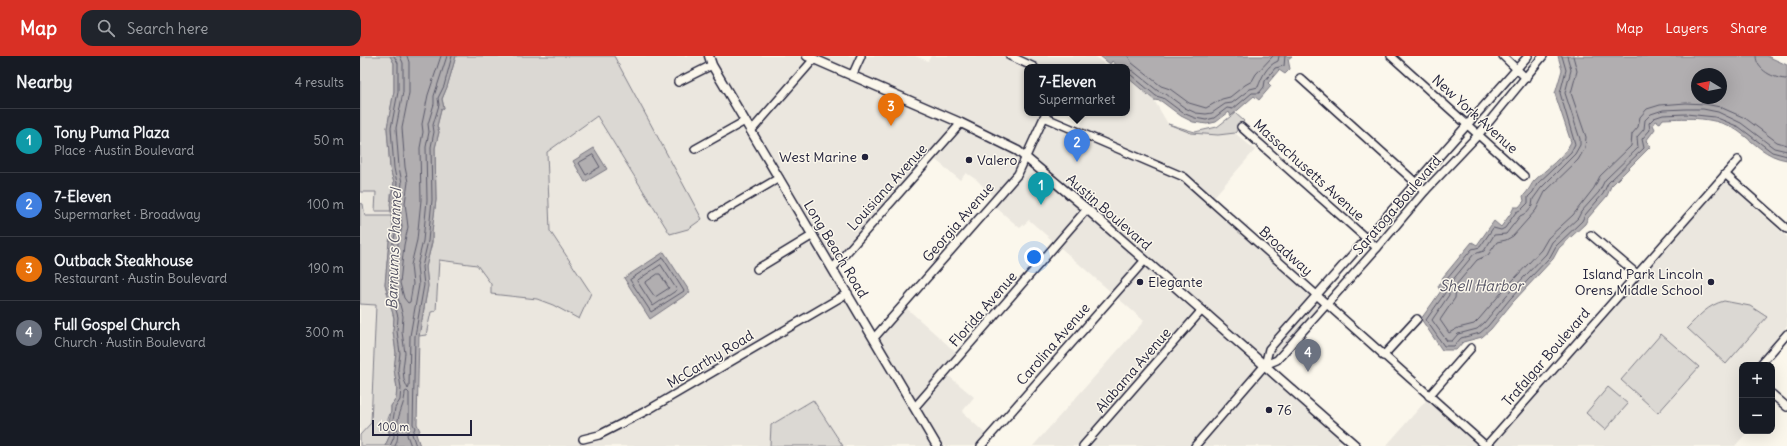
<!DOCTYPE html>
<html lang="en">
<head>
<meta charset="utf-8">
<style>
	:root { --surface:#171b24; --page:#20242c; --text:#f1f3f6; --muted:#9ea1a6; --line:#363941; --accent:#d93025 }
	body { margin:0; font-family:Delius,sans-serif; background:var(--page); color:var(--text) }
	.controls { position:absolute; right:12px; bottom:12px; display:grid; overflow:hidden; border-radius:8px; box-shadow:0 4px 16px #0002 }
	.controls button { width:36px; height:36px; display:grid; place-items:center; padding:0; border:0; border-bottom:1px solid var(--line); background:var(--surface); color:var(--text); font:20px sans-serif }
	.compass { position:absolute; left:1331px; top:12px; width:36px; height:36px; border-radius:50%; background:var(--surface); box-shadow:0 4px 16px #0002; rotate:280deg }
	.scale { position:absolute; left:12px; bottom:10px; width:100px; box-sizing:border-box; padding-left:4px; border:2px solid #22223b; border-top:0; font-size:11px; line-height:14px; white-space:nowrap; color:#22223b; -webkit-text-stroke:3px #fbf7ec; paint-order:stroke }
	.you { position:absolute; left:674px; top:201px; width:14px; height:14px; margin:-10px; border:3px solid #fff; border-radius:50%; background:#1a73e8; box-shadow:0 0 0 6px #1a73e833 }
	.badge { display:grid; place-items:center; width:26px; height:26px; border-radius:50%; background:var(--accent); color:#fff; font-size:13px; font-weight:700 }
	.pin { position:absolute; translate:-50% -33px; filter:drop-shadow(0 1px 2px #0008) }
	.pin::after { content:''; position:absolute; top:21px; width:14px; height:12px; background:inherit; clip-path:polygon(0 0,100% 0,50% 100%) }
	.popup { position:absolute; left:664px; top:8px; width:106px; height:52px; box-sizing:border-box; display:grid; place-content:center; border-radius:8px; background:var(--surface); filter:drop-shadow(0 1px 3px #0005); font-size:13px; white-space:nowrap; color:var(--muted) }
	.popup b { font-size:15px; color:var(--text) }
	.popup::after { content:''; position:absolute; left:50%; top:100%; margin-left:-8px; border:8px solid transparent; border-top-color:var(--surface) }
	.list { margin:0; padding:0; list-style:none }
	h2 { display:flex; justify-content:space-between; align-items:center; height:52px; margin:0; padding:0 16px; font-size:17px }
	h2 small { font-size:13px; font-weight:400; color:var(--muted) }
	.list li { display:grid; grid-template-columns:26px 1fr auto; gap:12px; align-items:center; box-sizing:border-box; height:64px; padding:0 16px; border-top:1px solid var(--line) }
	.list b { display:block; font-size:15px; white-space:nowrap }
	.list p { margin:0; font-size:13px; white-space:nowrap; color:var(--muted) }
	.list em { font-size:13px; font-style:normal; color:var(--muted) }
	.icon { flex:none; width:22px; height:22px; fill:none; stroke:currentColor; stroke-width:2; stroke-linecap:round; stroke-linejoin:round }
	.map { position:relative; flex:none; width:1427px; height:390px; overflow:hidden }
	header { display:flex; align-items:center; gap:24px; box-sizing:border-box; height:56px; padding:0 20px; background:var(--accent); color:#fff }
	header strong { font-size:19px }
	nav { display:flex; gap:22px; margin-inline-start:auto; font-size:14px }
	.search { width:280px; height:36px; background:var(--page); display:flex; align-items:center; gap:10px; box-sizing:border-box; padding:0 14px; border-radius:12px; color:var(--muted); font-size:15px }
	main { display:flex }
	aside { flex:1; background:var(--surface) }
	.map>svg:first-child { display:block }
	.built { fill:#ebe7df }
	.green { fill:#dbd8d3; stroke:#7e7d87 }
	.water { fill:#b1aeb0; stroke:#787681; fill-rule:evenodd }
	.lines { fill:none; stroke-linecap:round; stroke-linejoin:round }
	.shore { stroke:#5b5a6a; stroke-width:1 }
	.minor-casing { stroke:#22223b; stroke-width:10 }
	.major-casing { stroke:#22223b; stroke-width:11 }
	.minor { stroke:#fbf7ec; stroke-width:7 }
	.major { stroke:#fbf7ec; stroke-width:8 }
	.poi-dot { fill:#22223b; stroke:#fbf7ec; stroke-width:1.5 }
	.labels { text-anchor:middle; stroke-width:3; stroke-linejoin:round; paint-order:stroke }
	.street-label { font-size:14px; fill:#22223b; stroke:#fbf7ec }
	.poi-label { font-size:14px; fill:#22223b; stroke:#fbf7ec; text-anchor:start }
	.water-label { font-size:15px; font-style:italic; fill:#545364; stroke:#fbf7ec }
</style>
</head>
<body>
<header>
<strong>Map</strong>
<div class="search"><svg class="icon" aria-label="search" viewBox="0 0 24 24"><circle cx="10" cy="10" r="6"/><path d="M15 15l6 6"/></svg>Search here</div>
<nav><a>Map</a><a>Layers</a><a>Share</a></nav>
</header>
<main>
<aside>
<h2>Nearby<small>4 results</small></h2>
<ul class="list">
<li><span class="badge" style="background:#0f9aa8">1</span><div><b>Tony Puma Plaza</b><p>Place · Austin Boulevard</p></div><em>50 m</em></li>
<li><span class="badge" style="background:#3f7fe0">2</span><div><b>7-Eleven</b><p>Supermarket · Broadway</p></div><em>100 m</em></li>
<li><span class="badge" style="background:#e8710a">3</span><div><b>Outback Steakhouse</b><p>Restaurant · Austin Boulevard</p></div><em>190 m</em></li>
<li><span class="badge" style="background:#6b7280">4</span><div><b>Full Gospel Church</b><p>Church · Austin Boulevard</p></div><em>300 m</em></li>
</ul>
</aside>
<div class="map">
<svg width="1427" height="390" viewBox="0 0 1427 390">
	<rect width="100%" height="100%" fill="#fbf7ec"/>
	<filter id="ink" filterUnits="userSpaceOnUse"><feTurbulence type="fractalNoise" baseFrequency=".025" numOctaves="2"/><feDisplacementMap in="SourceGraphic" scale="8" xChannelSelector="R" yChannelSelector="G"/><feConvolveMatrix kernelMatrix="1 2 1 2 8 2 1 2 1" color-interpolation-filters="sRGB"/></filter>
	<g filter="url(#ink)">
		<!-- built -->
		<g class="built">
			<path d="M 254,0 L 345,0 L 353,8 L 350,0 L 555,0 L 568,5 L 571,0 L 735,0 L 748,11 L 751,5 L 759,11 L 667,11 L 667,57 L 687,57 L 686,60 L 719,74 L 726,57 L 767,57 L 767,21 L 794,44 L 808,68 L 831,77 L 858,79 L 875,77 L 895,94 L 851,144 L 967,249 L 914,309 L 988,377 L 976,390 L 673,390 L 784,265 L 669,164 L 660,172 L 632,148 L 636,144 L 617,124 L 606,117 L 600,124 L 571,100 L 472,211 L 513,279 L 543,249 L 599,299 L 584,316 L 614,341 L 602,356 L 630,382 L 624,390 L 483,390 L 453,344 L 411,369 L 410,390 L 60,390 L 55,378 L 60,375 L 57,368 L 59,280 L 66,279 L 71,256 L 76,255 L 78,204 L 117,209 L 131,228 L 132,238 L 177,243 L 193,249 L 230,237 L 190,175 L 187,95 L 237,60 L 310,178 L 273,37 Z"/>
			<path d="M 1365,125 L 1427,181 L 1427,270 L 1394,309 L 1382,309 L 1382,375 L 1388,375 L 1375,390 L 1130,390 Z"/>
			<path d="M 0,136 L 16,136 L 15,155 L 31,155 L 31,160 L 5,160 L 5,153 L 3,148 L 0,147 Z"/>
			<path d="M 0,248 L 16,249 L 11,367 L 0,379 Z"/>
			<path d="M 1070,340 L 1126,390 L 1026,390 Z"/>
		</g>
		<!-- green -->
		<g class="green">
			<path d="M 0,0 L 30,0 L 34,7 L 34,35 L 27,72 L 30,112 L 34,127 L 31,138 L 31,155 L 15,155 L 16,136 L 0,136 Z"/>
			<path d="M 96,0 L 254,0 L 342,163 L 328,173 L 310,178 L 237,60 L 187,96 L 190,175 L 231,237 L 219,263 L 193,249 L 177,243 L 131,238 L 131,228 L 117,209 L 79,204 L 76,255 L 71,256 L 66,279 L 59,280 L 68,230 L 66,211 L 72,186 L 72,175 L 76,144 L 75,92 L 79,76 L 77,70 L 81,54 L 84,52 L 82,43 L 87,31 Z"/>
			<path d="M 875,57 L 884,65 L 875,77 L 858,79 L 831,77 L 808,68 L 835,76 L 857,71 Z"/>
			<path d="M 0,147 L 3,148 L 5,160 L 31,160 L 33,171 L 29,186 L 25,228 L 34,262 L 33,275 L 36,297 L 34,313 L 37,332 L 36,343 L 31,350 L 31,355 L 28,363 L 28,374 L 30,379 L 25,390 L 0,390 L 0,379 L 11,367 L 16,249 L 0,248 Z"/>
			<path d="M 1364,245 L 1390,250 L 1407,261 L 1366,308 L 1327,272 C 1339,260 1348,249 1364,245 Z"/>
			<path d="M 1301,278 L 1339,311 L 1298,357 L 1261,324 Z"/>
			<path d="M 1248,331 L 1268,348 L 1245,374 L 1226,357 Z"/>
			<path d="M 453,344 L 483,390 L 410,390 L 411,369 Z"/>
		</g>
		<!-- water -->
		<g class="water">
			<path d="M 30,0 L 96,0 L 87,31 L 82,43 L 84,52 L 81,54 L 77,70 L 79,76 L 75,92 L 76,144 L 72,175 L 72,186 L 66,211 L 68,230 L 59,280 L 57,368 L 60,375 L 56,378 L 60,390 L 25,390 L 30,379 C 26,369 32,360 31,350 L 36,343 L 37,332 L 34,313 L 36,297 L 33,275 L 34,262 L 25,228 L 29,186 L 33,171 L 30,148 L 34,127 L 30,112 L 27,72 L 34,35 L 34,7 Z"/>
			<path d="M 740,0 L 932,0 L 928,3 L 930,13 L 925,18 L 919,14 L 908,27 L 911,30 L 899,44 L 894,40 L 871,60 L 869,56 L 856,66 L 847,68 L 833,66 L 821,60 L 801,45 L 794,44 L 767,21 L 767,11 L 759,11 L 752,5 L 750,8 Z"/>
			<path d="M 1198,0 L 1407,0 L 1427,9 L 1427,104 C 1406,101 1395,87 1378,75 C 1355,60 1329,62 1303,63 L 1300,67 L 1296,65 L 1293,69 L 1295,73 L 1286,85 L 1291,90 L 1251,130 L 1247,140 L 1228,162 L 1225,168 L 1199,192 L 1193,203 L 1153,246 L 1131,273 L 1122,281 L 1103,286 L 1096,294 L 1082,294 L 1061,263 L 1081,235 L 1078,231 L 1083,221 L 1112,186 L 1117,189 L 1134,165 L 1141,171 L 1151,157 L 1154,151 L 1159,151 L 1164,145 L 1163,140 C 1169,135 1171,128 1174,125 C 1186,113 1204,101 1211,86 L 1195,38 L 1202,14 ZM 1337,18 L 1361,18 L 1361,42 L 1337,42 Z"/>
			<path d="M 234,92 L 247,113 L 225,126 L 213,105 Z"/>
			<path d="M 304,196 L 330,236 L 290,263 L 264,222 Z"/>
		</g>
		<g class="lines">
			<!-- shore -->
			<g class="shore">
				<path d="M 40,0 L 43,7 L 43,36 L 36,72 L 39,111 L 42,127 L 39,147 L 42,171 L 38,187 L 34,227 L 43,260 L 42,276 L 45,297 L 43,313 L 44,324 L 48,333 L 49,331 L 50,280 L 59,229 L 57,210 L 63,185 L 67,144 L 66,91 L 69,76 L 68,68 L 74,48 L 74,40 L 87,0"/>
				<path d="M 47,0 L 49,6 L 49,37 L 42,72 L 45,111 L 48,126 L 45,147 L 48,171 L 44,189 L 40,227 L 44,242 L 48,247 L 50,246 L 53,228 L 51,209 L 57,184 L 61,144 L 60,92 L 63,76 L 62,68 L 68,39 L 81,0"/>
				<path d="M 768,0 L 772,7 L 801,30 L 810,33 L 829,47 L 846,52 L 862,43 L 870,41 L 885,29 L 892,25 L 896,18 L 913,0"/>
				<path d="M 1202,0 L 1206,14 L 1200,37 L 1215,88 L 1211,96 L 1177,128 L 1173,136 L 1168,141 L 1168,147 L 1162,153 L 1156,156 L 1145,172 L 1141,174 L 1133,172 L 1120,191 L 1112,193 L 1087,223 L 1083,230 L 1085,237 L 1066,264 L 1084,290 L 1094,290 L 1101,282 L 1120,277 L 1128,270 L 1150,243 L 1190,201 L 1196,190 L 1222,165 L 1225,159 L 1243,138 L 1248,127 L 1284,92 L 1282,83 L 1290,74 L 1289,67 L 1294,62 L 1303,59 L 1326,58 L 1355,61 L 1379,71 L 1412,96 L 1427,100"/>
				<path d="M 1207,0 L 1211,14 L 1205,37 L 1220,83 L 1220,89 L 1215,98 L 1181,132 L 1173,143 L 1172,150 L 1166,157 L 1160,160 L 1146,178 L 1134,179 L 1124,195 L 1114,198 L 1091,226 L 1089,229 L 1089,239 L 1072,264 L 1087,285 L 1092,285 L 1098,278 L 1117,273 L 1124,267 L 1146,240 L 1186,198 L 1192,186 L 1218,162 L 1221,156 L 1239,136 L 1245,124 L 1278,92 L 1277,81 L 1284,73 L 1285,64 L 1291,58 L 1303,54 L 1326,53 L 1343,53 L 1358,56 L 1381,67 L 1414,92 L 1427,95"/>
				<path d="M 1213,0 L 1217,15 L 1211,37 L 1226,81 L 1225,92 L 1218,104 L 1185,136 L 1176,154 L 1153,180 L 1146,184 L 1137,186 L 1128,199 L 1117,204 L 1096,229 L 1095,242 L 1080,264 L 1089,277 L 1098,272 L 1114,268 L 1119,263 L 1142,236 L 1181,194 L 1188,182 L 1213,159 L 1234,132 L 1240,120 L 1271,90 L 1272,78 L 1278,71 L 1280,61 L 1287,53 L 1300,49 L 1326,47 L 1345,48 L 1360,51 L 1385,62 L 1417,86 L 1427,89"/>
				<path d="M 1396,0 C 1396,14 1414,23 1427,23"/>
				<path d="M 767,13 L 773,15 L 798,35 L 806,38 L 825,52 L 836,57 L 846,58 L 852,57 L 865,48 L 872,47 L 890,33 L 898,31 C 902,21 906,10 918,5 L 919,0"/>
				<path d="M 767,18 L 771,19 L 796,40 L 803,42 L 823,57 L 835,62 L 846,64 L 854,62 L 867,52 L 873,53 L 892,37 L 899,37 L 904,31 L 905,25 L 915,12 L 924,10 L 925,0"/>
				<path d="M 233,99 L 240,111 L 226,119 L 219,107 Z"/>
				<path d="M 303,202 L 324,235 L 291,256 L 270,224 Z"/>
				<path d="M 301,209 L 317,234 L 293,250 L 277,225 Z"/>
				<path d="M 298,218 L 300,218 L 309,232 L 295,241 L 285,227 Z"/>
				<path d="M 30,390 L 34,381 L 33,364 L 35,352 L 40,344 L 41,332 L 38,313 L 40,297 L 37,275 L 38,261 L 29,228 L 33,186 L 37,171 L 34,147 L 37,127 L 34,112 L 31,72 L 38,36 L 38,7 L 34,0"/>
				<path d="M 35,390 C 40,381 36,374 38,364 C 40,354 45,346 45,336 L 47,335 L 49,337 L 49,372 L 47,379 L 51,390"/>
				<path d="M 56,390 L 52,378 L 55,372 L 53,368 L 55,280 L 64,229 L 62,211 L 68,185 L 72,144 L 71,91 L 74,76 L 73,69 L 79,49 L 78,42 L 84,30 L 92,0"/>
			</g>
			<defs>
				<g id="minor">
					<path d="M 650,0 L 674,11"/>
					<path d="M 1031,0 L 1164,120"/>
					<path d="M 1143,0 L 1166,22"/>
					<path d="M 492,20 L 501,0"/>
					<path d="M 940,22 L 1065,135"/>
					<path d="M 318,26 L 352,9"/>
					<path d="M 684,61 L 824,121 L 1126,390 L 1378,104"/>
					<path d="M 881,71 L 1017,192"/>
					<path d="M 391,75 L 454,3"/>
					<path d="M 335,93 L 385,65"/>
					<path d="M 1365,118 L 1427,173"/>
					<path d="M 354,160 L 419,122"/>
					<path d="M 1231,179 L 1277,218"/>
					<path d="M 473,212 L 601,67"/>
					<path d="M 397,213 L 453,179"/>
					<path d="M 514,282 L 658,118 L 686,57"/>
					<path d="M 1023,300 L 1057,263"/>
					<path d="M 905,309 L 909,293 L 1168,0"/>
					<path d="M 1400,309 L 1427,278"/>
					<path d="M 1412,338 L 1427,351"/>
					<path d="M 1069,340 L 1111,292"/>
					<path d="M 555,351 L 727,153"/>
					<path d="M 223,383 L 239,379 L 288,354 L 488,237"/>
					<path d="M 621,390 L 785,204"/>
					<path d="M 723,390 L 842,254"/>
					<path d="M 835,390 L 905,309 L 917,304 L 1017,192 L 1065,135 L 1119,78 L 1183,0"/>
				</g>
				<g id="major">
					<path d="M 349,0 L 352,9 L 577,390"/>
					<path d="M 447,0 L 601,67 L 658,95 L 727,153 L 996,390"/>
				</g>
			</defs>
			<!-- minor casing -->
			<use href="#minor" class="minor-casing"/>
			<!-- major casing -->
			<use href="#major" class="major-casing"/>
			<!-- minor -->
			<use href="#minor" class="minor"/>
			<!-- major -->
			<use href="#major" class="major"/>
		</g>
	</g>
	<!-- markers -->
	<g class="poi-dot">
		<circle cx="505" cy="101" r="4"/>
		<circle cx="609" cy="104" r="4"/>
		<circle cx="780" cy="226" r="4"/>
		<circle cx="1351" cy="226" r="4"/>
		<circle cx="909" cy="354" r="4"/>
	</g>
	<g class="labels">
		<!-- street labels -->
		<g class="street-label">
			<text transform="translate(1115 58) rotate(42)" y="5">New York Avenue</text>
			<text transform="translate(949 114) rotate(42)" y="5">Massachusetts Avenue</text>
			<text transform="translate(527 131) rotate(-48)" y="5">Louisiana Avenue</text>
			<text transform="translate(1037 149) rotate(-49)" y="5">Saratoga Boulevard</text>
			<text transform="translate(749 156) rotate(41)" y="5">Austin Boulevard</text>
			<text transform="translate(598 166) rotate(-49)" y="5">Georgia Avenue</text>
			<text transform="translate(476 193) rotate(59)" y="5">Long Beach Road</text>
			<text transform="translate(926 195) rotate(42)" y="5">Broadway</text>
			<text transform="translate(623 253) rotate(-49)" y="5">Florida Avenue</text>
			<text transform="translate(693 288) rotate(-49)" y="5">Carolina Avenue</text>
			<text transform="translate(1186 301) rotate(-49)" y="5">Trafalgar Boulevard</text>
			<text transform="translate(350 303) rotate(-31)" y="5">McCarthy Road</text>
			<text transform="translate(773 314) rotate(-49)" y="5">Alabama Avenue</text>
		</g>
		<!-- poi labels -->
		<g class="poi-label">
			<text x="497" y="106" text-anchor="end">West Marine</text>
			<text x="617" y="109">Valero</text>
			<text x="1343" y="223" text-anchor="end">Island Park Lincoln<tspan x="1343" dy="16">Orens Middle School</tspan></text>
			<text x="788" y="231">Elegante</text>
			<text x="917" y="359">76</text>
		</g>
		<!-- water labels -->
		<g class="water-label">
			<text transform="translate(34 193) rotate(-88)" y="5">Barnums Channel</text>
			<text x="1121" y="235">Shell Harbor</text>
		</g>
	</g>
</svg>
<div class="controls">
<button>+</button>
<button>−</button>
</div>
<svg class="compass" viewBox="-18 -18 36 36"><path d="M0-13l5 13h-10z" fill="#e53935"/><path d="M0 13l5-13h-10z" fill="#9ea1a6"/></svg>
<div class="scale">100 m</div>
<div class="you"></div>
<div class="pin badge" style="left:681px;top:149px;background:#0f9aa8">1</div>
<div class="pin badge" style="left:717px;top:106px;background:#3f7fe0">2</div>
<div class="popup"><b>7-Eleven</b>Supermarket</div>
<div class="pin badge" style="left:531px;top:70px;background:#e8710a">3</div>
<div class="pin badge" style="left:948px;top:316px;background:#6b7280">4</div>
</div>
</main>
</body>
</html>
